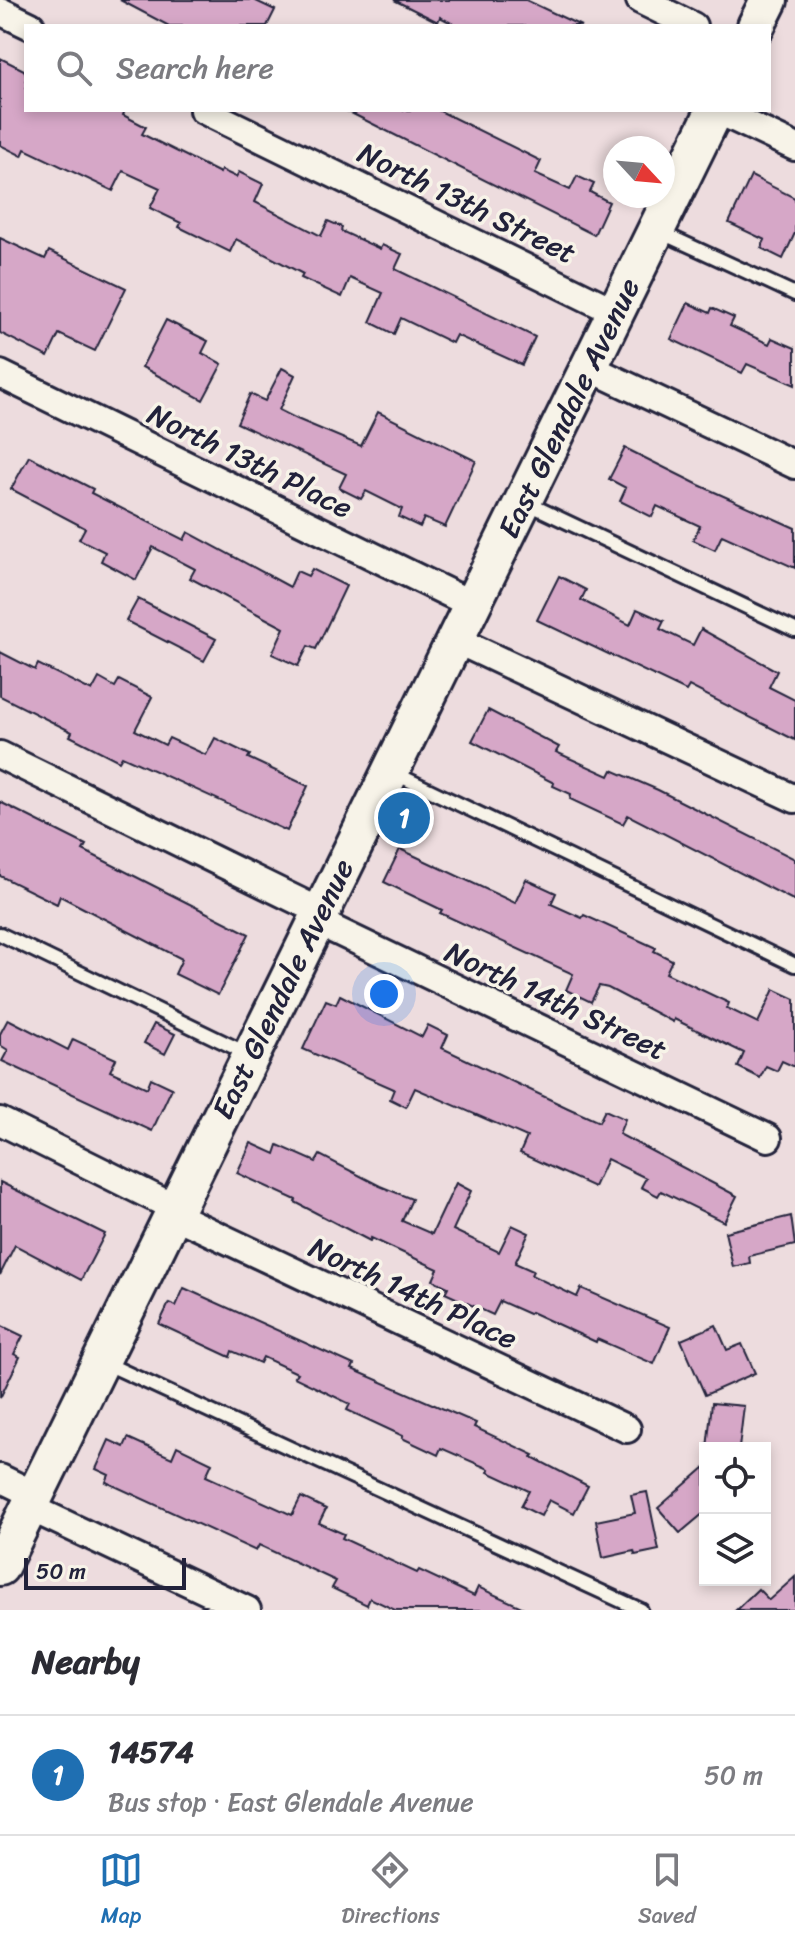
<!DOCTYPE html>
<html lang="en">
<head>
<meta charset="utf-8">
<style>
	:root { --surface:#fff; --page:#f7f7f7; --text:#2b2b33; --muted:#7c7c81; --line:#e1e1e2; --accent:#1f6fb2 }
	body { margin:0; font-family:Sriracha,sans-serif; background:var(--page); color:var(--text) }
	.controls { position:absolute; right:24px; bottom:24px; display:grid; overflow:hidden; border-radius:0px; box-shadow:0 4px 12px #0003 }
	.controls button { width:72px; height:72px; display:grid; place-items:center; padding:0; border:0; border-bottom:2px solid var(--line); background:var(--surface); color:var(--text); font:40px sans-serif }
	.compass { position:absolute; left:603px; top:136px; width:72px; height:72px; border-radius:50%; background:var(--surface); box-shadow:0 4px 12px #0003; rotate:116deg }
	.scale { position:absolute; left:24px; bottom:20px; width:162px; box-sizing:border-box; padding-left:8px; border:4px solid #22223b; border-top:0; font-size:22px; line-height:28px; white-space:nowrap; color:#22223b; -webkit-text-stroke:6px #f7f3e8; paint-order:stroke }
	.you { position:absolute; left:384px; top:994px; width:28px; height:28px; margin:-20px; border:6px solid #fff; border-radius:50%; background:#1a73e8; box-shadow:0 0 0 12px #1a73e833 }
	.badge { display:grid; place-items:center; width:52px; height:52px; border-radius:50%; background:var(--accent); color:#fff; font-size:26px; font-weight:700 }
	.pin { position:absolute; translate:-50% -50%; border:4px solid #fff; box-shadow:0 2px 8px #0006 }
	.list { margin:0; padding:0; list-style:none }
	h2 { display:flex; justify-content:space-between; align-items:center; height:104px; margin:0; padding:0 32px; font-size:34px }
	h2 small { font-size:26px; font-weight:400; color:var(--muted) }
	.list li { display:grid; grid-template-columns:52px 1fr auto; gap:24px; align-items:center; box-sizing:border-box; height:120px; padding:0 32px; border-top:2px solid var(--line) }
	.list b { display:block; font-size:30px; white-space:nowrap }
	.list p { margin:0; font-size:26px; white-space:nowrap; color:var(--muted) }
	.list em { font-size:26px; font-style:normal; color:var(--muted) }
	.icon { flex:none; width:44px; height:44px; fill:none; stroke:currentColor; stroke-width:2; stroke-linecap:round; stroke-linejoin:round }
	.map { position:relative; flex:none; width:795px; height:1610px; overflow:hidden }
	.search { position:absolute; background:var(--surface); box-shadow:0 4px 12px #0003; left:24px; right:24px; top:24px; height:88px; display:flex; align-items:center; gap:20px; box-sizing:border-box; padding:0 28px; border-radius:0px; color:var(--muted); font-size:30px }
	.sheet { height:224px; background:var(--surface) }
	nav { display:flex; justify-content:space-around; align-items:center; box-sizing:border-box; height:112px; border-top:2px solid var(--line); background:var(--surface); font-size:22px; color:var(--muted) }
	nav a { display:grid; justify-items:center; gap:4px }
	nav .on { color:var(--accent) }
	.map>svg:first-child { display:block }
	.building { fill:#d6a7c7; stroke:#22223b; stroke-width:2 }
	.lines { fill:none; stroke-linecap:round; stroke-linejoin:round }
	.service-casing { stroke:#22223b; stroke-width:18 }
	.minor-casing { stroke:#22223b; stroke-width:32 }
	.secondary-casing { stroke:#22223b; stroke-width:42 }
	.service { stroke:#f7f3e8; stroke-width:12 }
	.minor { stroke:#f7f3e8; stroke-width:26 }
	.secondary { stroke:#f7f3e8; stroke-width:36 }
	.labels { text-anchor:middle; stroke-width:7; stroke-linejoin:round; paint-order:stroke }
	.street-label { font-size:30px; fill:#22223b; stroke:#f7f3e8 }
</style>
</head>
<body>
<div class="map">
<svg width="795" height="1610" viewBox="0 0 795 1610">
	<rect width="100%" height="100%" fill="#eddcde"/>
	<filter id="ink" filterUnits="userSpaceOnUse"><feTurbulence type="fractalNoise" baseFrequency=".0125" numOctaves="2"/><feDisplacementMap in="SourceGraphic" scale="16" xChannelSelector="R" yChannelSelector="G"/><feConvolveMatrix kernelMatrix="1 2 1 2 8 2 1 2 1" color-interpolation-filters="sRGB"/></filter>
	<g filter="url(#ink)">
		<!-- building -->
		<g class="building">
			<path d="M 120,0 L 254,0 L 275,10 L 267,26 L 169,26 Z"/>
			<path d="M 394,0 L 526,0 L 581,26 L 457,26 L 440,17 L 438,22 Z"/>
			<path d="M 0,58 L 24,70 L 26,74 L 26,110 L 125,110 L 123,115 L 146,127 L 142,134 L 220,173 L 221,170 L 236,177 L 239,172 L 263,184 L 255,202 L 321,236 L 328,221 L 342,227 L 341,231 L 380,249 L 382,245 L 402,254 L 395,269 L 535,337 L 522,365 L 456,335 L 452,343 L 401,318 L 394,334 L 370,322 L 383,293 L 350,278 L 342,297 L 301,278 L 303,274 L 236,239 L 230,252 L 179,227 L 181,223 L 150,208 L 160,188 L 123,171 L 113,191 L 25,149 L 22,156 L 0,145 Z"/>
			<path d="M 345,110 L 438,110 L 541,161 L 535,174 L 570,190 L 577,176 L 594,184 L 590,192 L 609,202 L 594,235 Z"/>
			<path d="M 751,176 L 795,198 L 795,233 L 783,259 L 761,248 L 765,240 L 729,223 Z"/>
			<path d="M 0,238 L 45,259 L 49,251 L 126,288 L 95,351 L 59,334 L 48,357 L 0,333 Z"/>
			<path d="M 688,303 L 710,313 L 712,308 L 734,318 L 730,326 L 769,344 L 772,338 L 795,348 L 795,385 L 747,364 L 742,373 L 671,339 Z"/>
			<path d="M 166,320 L 208,341 L 202,353 L 222,364 L 203,400 L 142,367 Z"/>
			<path d="M 282,368 L 295,375 L 279,410 L 297,419 L 361,446 L 378,412 L 476,461 L 445,527 L 424,518 L 420,527 L 399,517 L 402,509 L 366,491 L 361,499 L 339,488 L 346,474 L 237,423 L 250,394 L 265,401 Z"/>
			<path d="M 625,448 L 699,485 L 795,528 L 795,568 L 722,535 L 715,550 L 693,540 L 700,526 L 657,506 L 652,517 L 620,501 L 626,488 L 609,479 Z"/>
			<path d="M 29,456 L 93,489 L 91,493 L 184,540 L 188,532 L 290,587 L 297,571 L 308,576 L 312,569 L 346,586 L 316,649 L 308,646 L 298,666 L 272,654 L 284,628 L 190,578 L 195,569 L 153,547 L 136,580 L 101,561 L 105,552 L 79,539 L 85,528 L 11,489 Z"/>
			<path d="M 559,576 L 586,590 L 581,600 L 630,625 L 637,609 L 664,621 L 660,629 L 693,645 L 701,629 L 777,671 L 769,687 L 795,700 L 795,740 L 689,686 L 686,691 L 537,620 Z"/>
			<path d="M 138,599 L 216,639 L 204,661 L 126,621 Z"/>
			<path d="M 0,652 L 35,670 L 38,664 L 92,691 L 99,678 L 115,687 L 119,680 L 152,697 L 135,730 L 165,745 L 169,738 L 206,755 L 215,738 L 250,755 L 248,758 L 308,786 L 287,831 L 122,756 L 119,761 L 70,736 L 72,732 L 0,696 Z"/>
			<path d="M 488,710 L 559,747 L 556,752 L 609,776 L 612,770 L 658,790 L 795,859 L 795,901 L 628,815 L 623,824 L 570,799 L 571,794 L 553,786 L 554,783 L 472,741 Z"/>
			<path d="M 0,802 L 86,845 L 83,850 L 249,934 L 218,995 L 175,974 L 182,959 L 60,896 L 57,904 L 0,876 Z"/>
			<path d="M 400,849 L 515,903 L 526,879 L 556,893 L 551,904 L 582,918 L 584,915 L 656,948 L 654,951 L 672,960 L 666,973 L 729,1003 L 727,1008 L 758,1023 L 774,989 L 795,999 L 795,1067 L 782,1061 L 777,1071 L 766,1066 L 760,1078 L 738,1067 L 744,1053 L 674,1019 L 673,1022 L 608,988 L 599,986 L 591,1002 L 566,990 L 573,974 L 440,913 L 442,910 L 384,882 Z"/>
			<path d="M 340,995 L 422,1037 L 428,1025 L 448,1035 L 442,1048 L 568,1108 L 599,1122 L 605,1110 L 625,1119 L 619,1134 L 737,1196 L 724,1222 L 661,1191 L 658,1196 L 641,1187 L 646,1178 L 607,1159 L 594,1187 L 520,1153 L 527,1137 L 415,1088 L 406,1107 L 390,1099 L 394,1089 L 303,1049 L 326,1000 L 336,1004 Z"/>
			<path d="M 8,1019 L 68,1050 L 73,1039 L 116,1059 L 110,1071 L 147,1088 L 151,1078 L 172,1088 L 152,1131 L 2,1061 L 8,1050 L 0,1045 L 0,1034 Z"/>
			<path d="M 154,1024 L 175,1034 L 165,1054 L 144,1043 Z"/>
			<path d="M 251,1143 L 275,1154 L 278,1145 L 316,1162 L 320,1155 L 380,1186 L 412,1199 L 402,1221 L 432,1234 L 456,1183 L 471,1191 L 453,1230 L 499,1252 L 512,1225 L 529,1233 L 515,1263 L 533,1271 L 531,1275 L 577,1297 L 581,1288 L 670,1327 L 654,1364 L 597,1339 L 596,1342 L 531,1312 L 529,1314 L 500,1301 L 493,1315 L 445,1293 L 448,1287 L 433,1280 L 438,1269 L 371,1238 L 370,1241 L 295,1202 L 296,1200 L 237,1173 Z"/>
			<path d="M 0,1182 L 105,1234 L 81,1280 L 15,1245 L 0,1275 Z"/>
			<path d="M 791,1216 L 795,1245 L 749,1256 L 750,1263 L 733,1267 L 725,1232 Z"/>
			<path d="M 184,1288 L 354,1365 L 352,1369 L 476,1423 L 474,1427 L 534,1455 L 532,1457 L 588,1486 L 574,1513 L 549,1500 L 541,1516 L 521,1506 L 529,1491 L 488,1472 L 489,1469 L 441,1448 L 438,1455 L 402,1438 L 403,1436 L 347,1410 L 350,1404 L 294,1377 L 297,1373 L 263,1357 L 260,1363 L 232,1351 L 230,1357 L 159,1324 L 169,1303 L 176,1306 Z"/>
			<path d="M 0,1325 L 23,1336 L 14,1354 L 20,1357 L 0,1398 Z"/>
			<path d="M 716,1325 L 727,1350 L 742,1344 L 755,1373 L 705,1395 L 681,1340 Z"/>
			<path d="M 712,1403 L 744,1406 L 739,1448 L 707,1448 Z"/>
			<path d="M 128,1438 L 172,1458 L 177,1446 L 212,1463 L 206,1476 L 292,1515 L 301,1497 L 326,1509 L 319,1523 L 344,1534 L 342,1538 L 417,1573 L 419,1570 L 474,1596 L 478,1587 L 528,1610 L 395,1610 L 370,1598 L 367,1605 L 332,1588 L 336,1581 L 259,1545 L 256,1551 L 106,1482 L 109,1475 L 96,1469 L 109,1440 L 124,1447 Z"/>
			<path d="M 705,1467 L 705,1512 L 680,1533 L 658,1508 Z"/>
			<path d="M 647,1492 L 659,1550 L 635,1555 L 634,1551 L 603,1558 L 596,1521 L 635,1513 L 631,1495 Z"/>
			<path d="M 795,1577 L 795,1610 L 736,1610 L 758,1589 L 769,1600 Z"/>
		</g>
		<g class="lines">
			<defs>
				<g id="service">
					<path d="M 660,232 L 795,294"/>
					<path d="M 527,503 L 795,630"/>
					<path d="M 394,773 L 795,965"/>
					<path d="M 0,934 L 246,1053"/>
					<path d="M 103,1362 L 641,1610"/>
				</g>
				<g id="minor">
					<path d="M 640,0 L 693,26"/>
					<path d="M 0,11 L 31,26"/>
					<path d="M 203,110 L 616,312"/>
					<path d="M 717,110 L 795,147"/>
					<path d="M 588,367 L 795,465"/>
					<path d="M 0,374 L 473,605"/>
					<path d="M 456,640 L 795,799"/>
					<path d="M 0,755 L 321,912"/>
					<path d="M 316,921 L 768,1138"/>
					<path d="M 0,1121 L 175,1208"/>
					<path d="M 172,1214 L 627,1429"/>
					<path d="M 0,1478 L 35,1495"/>
					<path d="M 29,1507 L 247,1610"/>
				</g>
				<g id="secondary">
					<path d="M 756,26 L 769,0"/>
					<path d="M 0,1567 L 715,110"/>
				</g>
			</defs>
			<!-- service casing -->
			<use href="#service" class="service-casing"/>
			<!-- minor casing -->
			<use href="#minor" class="minor-casing"/>
			<!-- secondary casing -->
			<use href="#secondary" class="secondary-casing"/>
			<!-- service -->
			<use href="#service" class="service"/>
			<!-- minor -->
			<use href="#minor" class="minor"/>
			<!-- secondary -->
			<use href="#secondary" class="secondary"/>
		</g>
	</g>
	<g class="labels">
		<!-- street labels -->
		<g class="street-label">
			<text transform="translate(467 203) rotate(26)" y="10">North 13th Street</text>
			<text transform="translate(569 408) rotate(-64)" y="10">East Glendale Avenue</text>
			<text transform="translate(250 461) rotate(26)" y="10">North 13th Place</text>
			<text transform="translate(283 989) rotate(-64)" y="10">East Glendale Avenue</text>
			<text transform="translate(556 1001) rotate(25)" y="10">North 14th Street</text>
			<text transform="translate(413 1293) rotate(25)" y="10">North 14th Place</text>
		</g>
	</g>
</svg>
<div class="controls">
<button><svg class="icon" aria-label="locate" viewBox="0 0 24 24"><circle cx="12" cy="12" r="6"/><path d="M12 2v4M12 18v4M2 12h4M18 12h4"/></svg></button>
<button><svg class="icon" aria-label="layers" viewBox="0 0 24 24"><path d="M12 4l9 5-9 5-9-5zM3 14l9 5 9-5"/></svg></button>
</div>
<svg class="compass" viewBox="-18 -18 36 36"><path d="M0-13l5 13h-10z" fill="#e53935"/><path d="M0 13l5-13h-10z" fill="#7c7c81"/></svg>
<div class="scale">50 m</div>
<div class="you"></div>
<div class="pin badge" style="left:404px;top:818px">1</div>
<div class="search"><svg class="icon" aria-label="search" viewBox="0 0 24 24"><circle cx="10" cy="10" r="6"/><path d="M15 15l6 6"/></svg>Search here</div>
</div>
<section class="sheet">
<h2>Nearby<small></small></h2>
<ul class="list">
<li><span class="badge">1</span><div><b>14574</b><p>Bus stop · East Glendale Avenue</p></div><em>50 m</em></li>
</ul>
</section>
<nav>
<a class="on"><svg class="icon" aria-label="map" viewBox="0 0 24 24"><path d="M3 6l6-2 6 2 6-2v14l-6 2-6-2-6 2zM9 4v14M15 6v14"/></svg>Map</a>
<a><svg class="icon" aria-label="directions" viewBox="0 0 24 24"><path d="M12 3l9 9-9 9-9-9zM9 14v-3h6M13 9l2 2-2 2"/></svg>Directions</a>
<a><svg class="icon" aria-label="saved" viewBox="0 0 24 24"><path d="M7 4h10v16l-5-4-5 4z"/></svg>Saved</a>
</nav>
</body>
</html>
